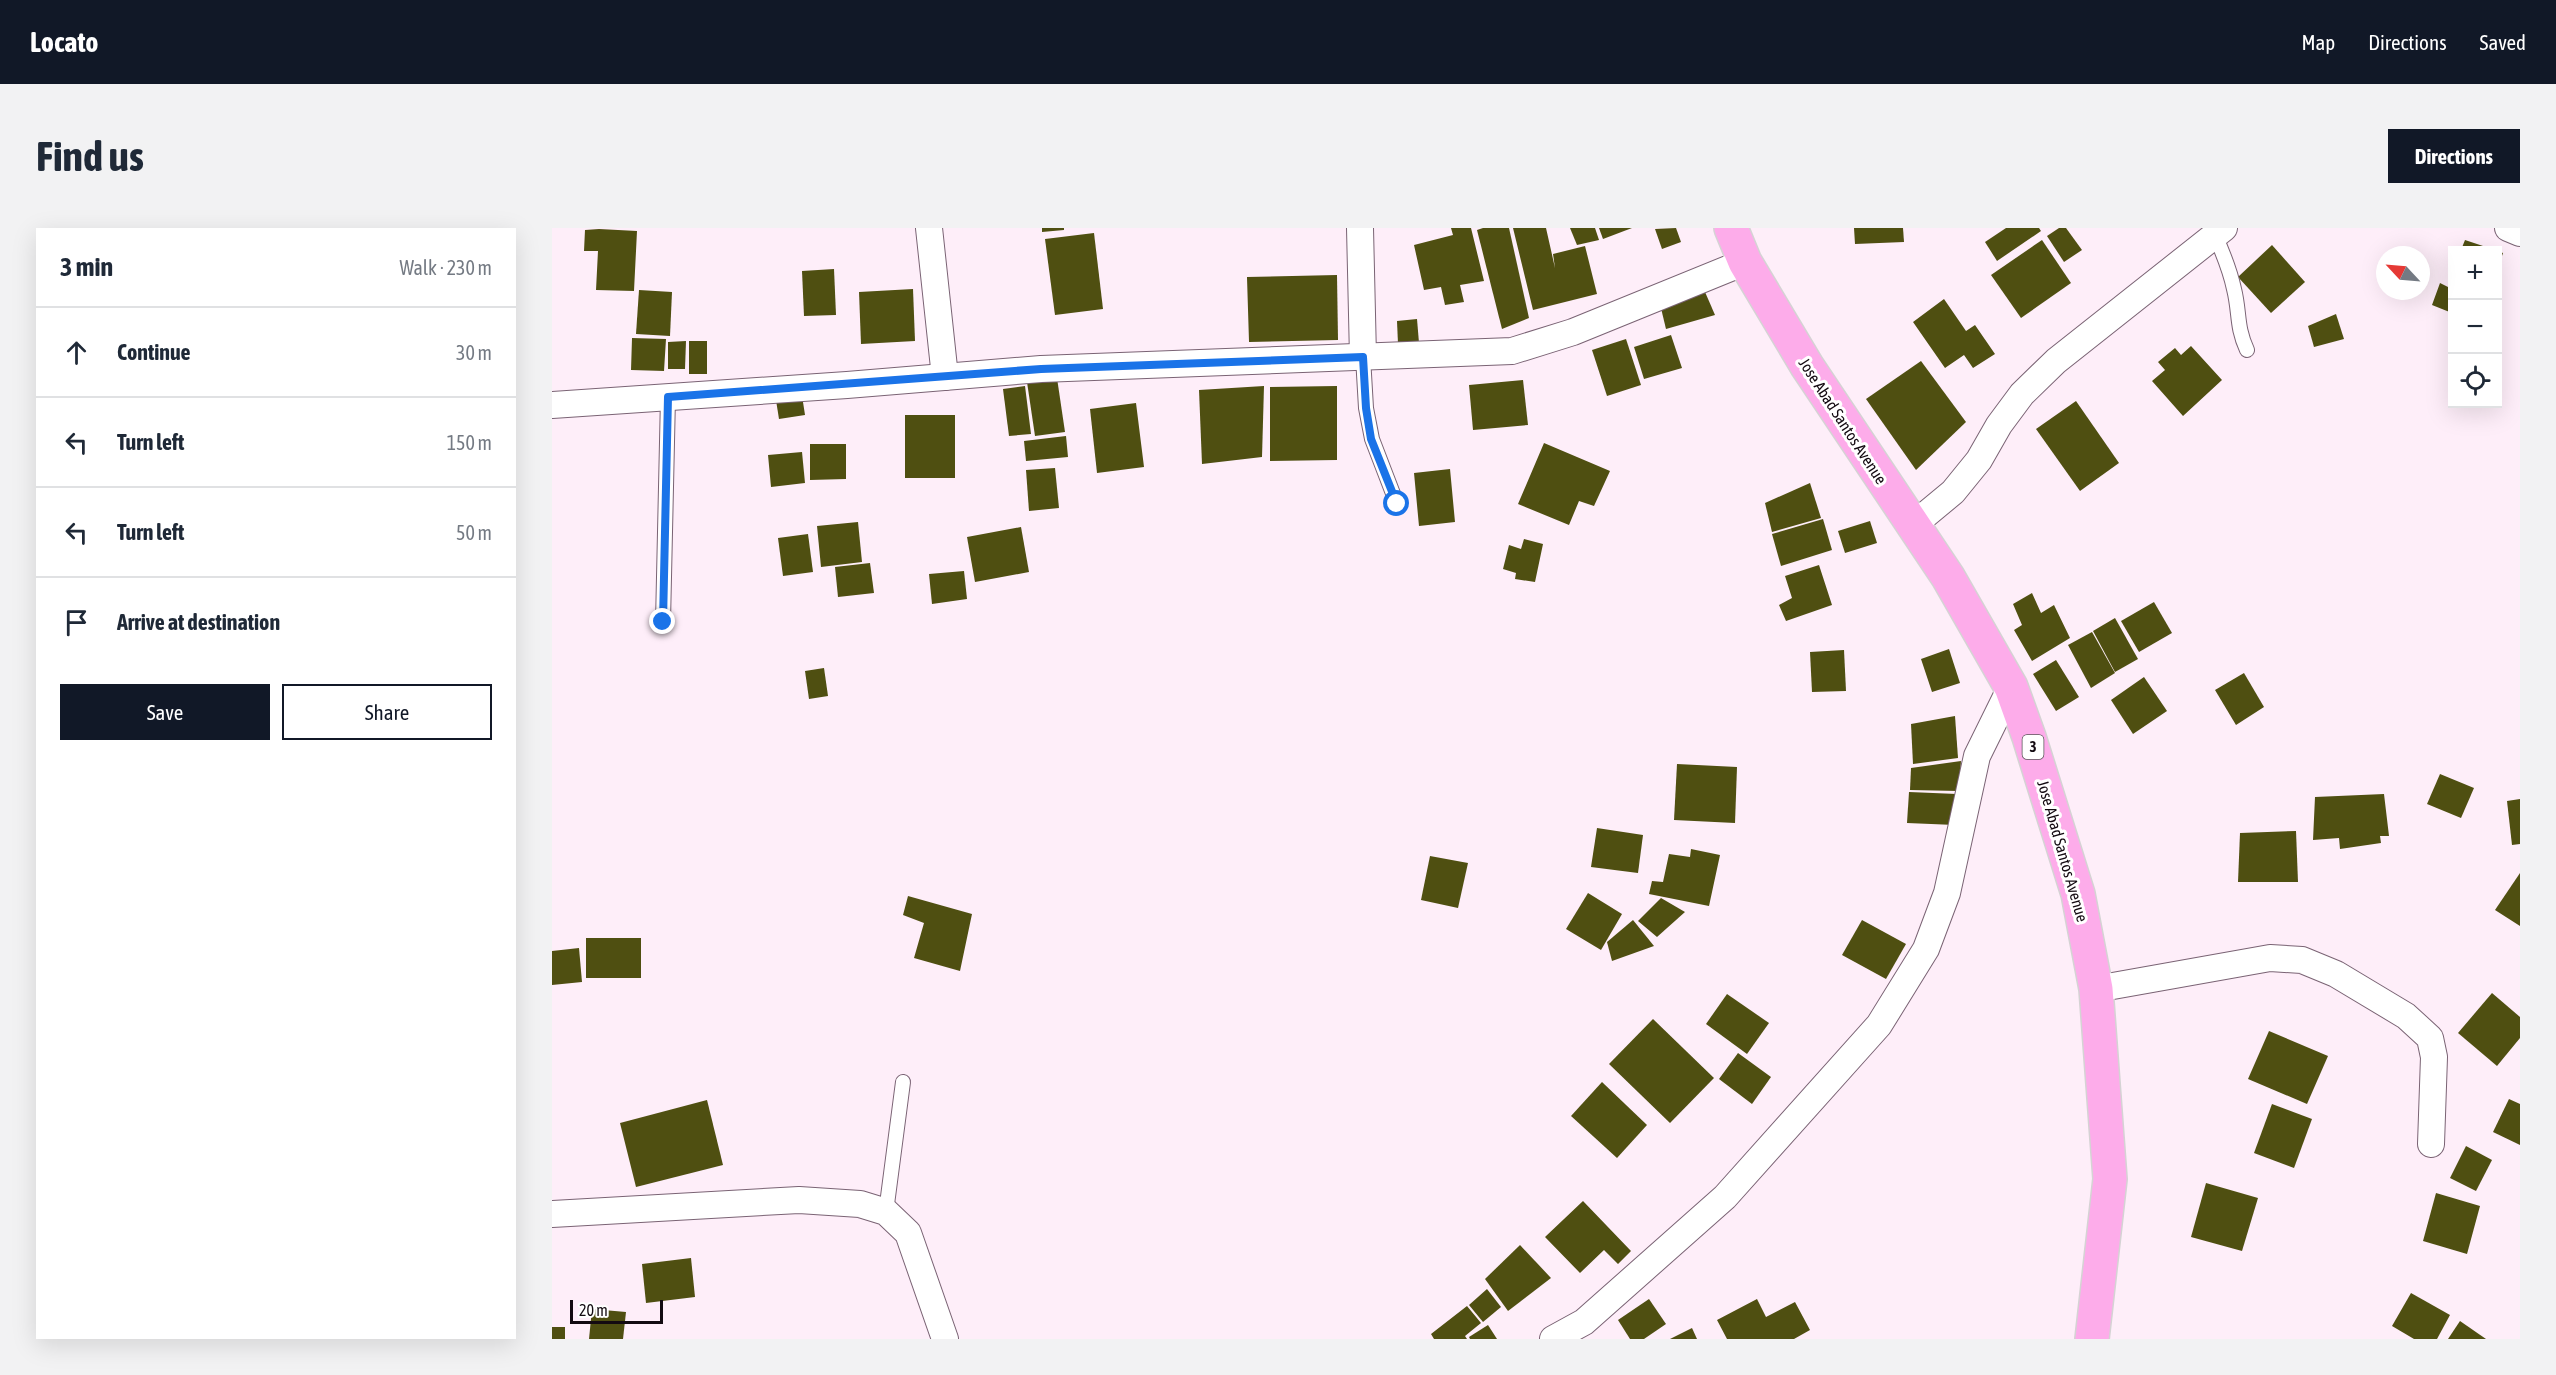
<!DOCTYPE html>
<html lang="en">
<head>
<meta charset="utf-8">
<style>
	:root { --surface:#fff; --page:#f2f2f3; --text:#1f2937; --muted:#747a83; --line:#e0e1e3; --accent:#111827 }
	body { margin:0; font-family:"Asap Condensed",sans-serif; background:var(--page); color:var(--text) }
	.controls { position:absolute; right:18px; top:18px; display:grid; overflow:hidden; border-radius:0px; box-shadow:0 6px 24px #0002 }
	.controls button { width:54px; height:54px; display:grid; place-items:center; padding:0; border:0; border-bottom:2px solid var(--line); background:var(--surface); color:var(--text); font:30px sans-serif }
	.compass { position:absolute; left:1824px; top:18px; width:54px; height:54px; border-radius:50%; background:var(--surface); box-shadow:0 6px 24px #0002; rotate:296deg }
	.scale { position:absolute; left:18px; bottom:15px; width:93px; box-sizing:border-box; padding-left:6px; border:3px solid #130a11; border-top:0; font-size:16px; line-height:21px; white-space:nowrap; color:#130a11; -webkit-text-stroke:4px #fff; paint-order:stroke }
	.stop { position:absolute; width:18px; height:18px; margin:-14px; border:4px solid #1a73e8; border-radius:50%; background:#fff }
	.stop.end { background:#1a73e8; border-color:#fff; box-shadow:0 2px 6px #0008 }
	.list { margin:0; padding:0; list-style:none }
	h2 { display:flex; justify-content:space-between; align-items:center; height:78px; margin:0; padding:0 24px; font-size:26px }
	h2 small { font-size:20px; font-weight:400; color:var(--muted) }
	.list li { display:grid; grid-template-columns:39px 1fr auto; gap:18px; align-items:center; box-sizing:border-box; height:90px; padding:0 24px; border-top:2px solid var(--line) }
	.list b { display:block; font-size:22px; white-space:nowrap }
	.list em { font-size:20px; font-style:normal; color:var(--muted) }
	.actions { display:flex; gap:12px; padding:18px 24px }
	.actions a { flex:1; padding:14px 0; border:2px solid var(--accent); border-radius:0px; text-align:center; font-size:21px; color:var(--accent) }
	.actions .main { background:var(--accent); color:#fff }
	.icon { flex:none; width:33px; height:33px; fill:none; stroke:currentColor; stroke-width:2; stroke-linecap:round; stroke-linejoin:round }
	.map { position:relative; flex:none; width:1968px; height:1111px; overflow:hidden; border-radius:0px }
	header { display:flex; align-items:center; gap:36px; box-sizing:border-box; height:84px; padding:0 30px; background:var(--accent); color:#fff }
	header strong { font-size:28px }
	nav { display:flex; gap:33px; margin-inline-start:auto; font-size:21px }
	.intro { display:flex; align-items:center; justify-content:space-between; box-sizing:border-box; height:144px; padding:0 36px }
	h1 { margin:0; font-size:42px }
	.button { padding:15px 27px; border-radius:0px; background:var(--accent); color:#fff; font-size:21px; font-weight:700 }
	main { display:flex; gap:36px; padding:0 36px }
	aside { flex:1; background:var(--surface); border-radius:0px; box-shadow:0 6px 24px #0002 }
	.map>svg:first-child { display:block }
	.building { fill:#4f4f11 }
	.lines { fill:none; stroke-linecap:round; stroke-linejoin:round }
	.lane-casing { stroke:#7a6374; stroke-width:16 }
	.street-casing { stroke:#7a6374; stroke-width:28 }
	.highway-casing { stroke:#d5d3d4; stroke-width:36 }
	.lane { stroke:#fff; stroke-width:14 }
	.street { stroke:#fff; stroke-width:26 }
	.highway { stroke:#fdacea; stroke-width:33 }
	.route { stroke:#1a73e8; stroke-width:8 }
	.labels { text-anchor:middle; stroke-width:6; stroke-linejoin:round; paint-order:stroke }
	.shield { fill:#fff; stroke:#5a5458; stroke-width:1.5 }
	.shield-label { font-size:15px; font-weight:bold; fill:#130a11 }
	.street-label { font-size:16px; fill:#130a11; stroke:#fff }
</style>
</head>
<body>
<header>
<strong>Locato</strong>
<nav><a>Map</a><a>Directions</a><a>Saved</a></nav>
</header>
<div class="intro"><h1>Find us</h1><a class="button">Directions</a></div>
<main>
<aside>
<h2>3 min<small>Walk · 230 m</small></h2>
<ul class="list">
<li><svg class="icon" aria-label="ahead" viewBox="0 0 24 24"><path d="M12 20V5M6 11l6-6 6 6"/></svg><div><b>Continue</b></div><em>30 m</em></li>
<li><svg class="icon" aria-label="left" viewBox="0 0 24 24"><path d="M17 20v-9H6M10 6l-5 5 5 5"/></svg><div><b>Turn left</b></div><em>150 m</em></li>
<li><svg class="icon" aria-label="left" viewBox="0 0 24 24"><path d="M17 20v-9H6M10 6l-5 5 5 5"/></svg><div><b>Turn left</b></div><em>50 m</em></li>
<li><svg class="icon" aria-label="arrive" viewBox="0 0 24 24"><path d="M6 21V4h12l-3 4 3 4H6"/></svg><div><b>Arrive at destination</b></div></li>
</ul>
<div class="actions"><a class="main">Save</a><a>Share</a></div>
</aside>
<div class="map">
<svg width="1968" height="1111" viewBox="0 0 1968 1111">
	<rect width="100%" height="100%" fill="#feeef9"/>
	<!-- building -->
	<g class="building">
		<path d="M 490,0 L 512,0 L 512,2 L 490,4 Z"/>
		<path d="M 899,0 L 919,0 L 932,53 L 908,57 L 912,74 L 893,77 L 889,59 L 872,62 L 862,17 L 901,7 Z"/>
		<path d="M 931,0 L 957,0 L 977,90 L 950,101 L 925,2 Z"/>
		<path d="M 961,0 L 994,0 L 1003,40 L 1001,26 L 1033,18 L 1045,66 L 981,82 Z"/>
		<path d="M 1018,0 L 1043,0 L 1047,12 L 1025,17 Z"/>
		<path d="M 1047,0 L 1080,0 L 1051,11 Z"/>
		<path d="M 1124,0 L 1129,14 L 1110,21 L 1103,1 Z"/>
		<path d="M 1302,0 L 1351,0 L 1352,14 L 1303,16 Z"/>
		<path d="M 1454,0 L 1487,0 L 1489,3 L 1445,33 L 1433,14 Z"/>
		<path d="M 1507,0 L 1514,0 L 1530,22 L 1512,34 L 1495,8 Z"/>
		<path d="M 47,1 L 85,3 L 82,63 L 44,62 L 46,23 L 32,23 L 33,2 Z"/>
		<path d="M 542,5 L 551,81 L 503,87 L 493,11 Z"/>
		<path d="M 1490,12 L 1519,55 L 1469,90 L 1439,47 Z"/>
		<path d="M 1913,12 L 1943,22 L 1909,22 Z"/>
		<path d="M 1720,17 L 1753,54 L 1719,85 L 1686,49 Z"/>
		<path d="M 1946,23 L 1951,25 L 1946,39 Z"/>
		<path d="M 282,41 L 284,87 L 252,88 L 250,43 Z"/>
		<path d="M 785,47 L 786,112 L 697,114 L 695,49 Z"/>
		<path d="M 1900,47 L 1900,85 L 1880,77 L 1888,55 L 1896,59 Z"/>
		<path d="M 1150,57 L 1163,87 L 1114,101 L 1108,76 Z"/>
		<path d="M 361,61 L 363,113 L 309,116 L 307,64 Z"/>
		<path d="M 87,62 L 120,64 L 118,108 L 84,106 Z"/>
		<path d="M 1392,71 L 1414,103 L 1423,97 L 1443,126 L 1421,140 L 1412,127 L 1393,140 L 1361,94 Z"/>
		<path d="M 1784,86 L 1792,111 L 1762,119 L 1756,98 Z"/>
		<path d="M 865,91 L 867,115 L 846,116 L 845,93 Z"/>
		<path d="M 1119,107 L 1130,140 L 1092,151 L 1082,119 Z"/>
		<path d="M 80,110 L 114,111 L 112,143 L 79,142 Z"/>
		<path d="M 1074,111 L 1089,157 L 1055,168 L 1040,122 Z"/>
		<path d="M 134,113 L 133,141 L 116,141 L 116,114 Z"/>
		<rect x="137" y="113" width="18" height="33"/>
		<path d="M 1639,118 L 1670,152 L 1631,188 L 1600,153 L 1613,142 L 1606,134 L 1623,120 L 1629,127 Z"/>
		<path d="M 1369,133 L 1414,194 L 1364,242 L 1314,171 Z"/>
		<path d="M 505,150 L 513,204 L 483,208 L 475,154 Z"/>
		<path d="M 971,152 L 976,197 L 921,202 L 917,157 Z"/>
		<path d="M 473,158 L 479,206 L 457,208 L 451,161 Z"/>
		<path d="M 712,158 L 710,229 L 650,236 L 647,162 Z"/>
		<path d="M 785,158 L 785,232 L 718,233 L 718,159 Z"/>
		<path d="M 249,161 L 253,187 L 227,191 L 223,166 Z"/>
		<path d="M 1524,173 L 1567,235 L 1528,263 L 1484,201 Z"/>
		<path d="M 584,175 L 592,239 L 545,245 L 538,181 Z"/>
		<rect x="353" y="187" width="50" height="63"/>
		<path d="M 514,208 L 516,229 L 474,233 L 472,213 Z"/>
		<path d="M 992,215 L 1058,243 L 1042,278 L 1027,273 L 1017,297 L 966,276 Z"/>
		<path d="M 258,216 L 294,216 L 294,251 L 258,252 Z"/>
		<path d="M 250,224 L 253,255 L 219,259 L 216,227 Z"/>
		<path d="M 503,240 L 507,280 L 477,283 L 474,242 Z"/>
		<path d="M 898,241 L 903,294 L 867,298 L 862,245 Z"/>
		<path d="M 1258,255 L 1269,290 L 1220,304 L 1213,275 Z"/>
		<path d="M 1271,291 L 1280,322 L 1229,338 L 1220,306 Z"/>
		<path d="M 1318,293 L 1325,315 L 1293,325 L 1286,303 Z"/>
		<path d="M 306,294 L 310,334 L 269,339 L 265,298 Z"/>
		<path d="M 469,299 L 477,344 L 423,354 L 415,309 Z"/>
		<path d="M 256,306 L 261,344 L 231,348 L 226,310 Z"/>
		<path d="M 972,311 L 991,316 L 983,354 L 963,351 L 964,345 L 951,341 L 957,317 L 969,321 Z"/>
		<path d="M 318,335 L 322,365 L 286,369 L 283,339 Z"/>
		<path d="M 1267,337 L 1280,377 L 1234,393 L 1227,377 L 1240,370 L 1233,348 Z"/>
		<path d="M 412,343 L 415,371 L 380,376 L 377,346 Z"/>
		<path d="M 1480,365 L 1489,385 L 1502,377 L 1518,410 L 1480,433 L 1462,402 L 1470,397 L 1461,376 Z"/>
		<path d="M 1602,374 L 1620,405 L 1587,424 L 1569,393 Z"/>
		<path d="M 1563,390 L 1586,431 L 1563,444 L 1541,403 Z"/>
		<path d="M 1540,404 L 1563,445 L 1539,460 L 1516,417 Z"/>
		<path d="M 1397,421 L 1408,455 L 1380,464 L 1369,431 Z"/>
		<path d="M 1292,422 L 1294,463 L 1260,464 L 1258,424 Z"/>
		<path d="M 1504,432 L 1527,469 L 1504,483 L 1481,446 Z"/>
		<path d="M 272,440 L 276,468 L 257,471 L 253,443 Z"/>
		<path d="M 1692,445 L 1712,479 L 1684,497 L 1663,462 Z"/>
		<path d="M 1592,449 L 1615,483 L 1581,506 L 1559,472 Z"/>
		<path d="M 1403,488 L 1406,530 L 1361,536 L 1359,496 Z"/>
		<path d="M 1409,533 L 1407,563 L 1358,562 L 1359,540 Z"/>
		<path d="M 1125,536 L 1185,539 L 1183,595 L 1122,592 Z"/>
		<path d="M 1888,546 L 1922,560 L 1909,590 L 1875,576 Z"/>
		<path d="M 1357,564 L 1405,566 L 1403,597 L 1355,595 Z"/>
		<path d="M 1832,566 L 1837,608 L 1828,608 L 1829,615 L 1788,621 L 1787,610 L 1761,612 L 1763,569 Z"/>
		<path d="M 1968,571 L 1968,616 L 1960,617 L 1955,573 Z"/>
		<path d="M 1045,600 L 1091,607 L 1086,645 L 1039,639 Z"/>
		<path d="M 1744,603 L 1746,654 L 1686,654 L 1688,605 Z"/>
		<path d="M 1139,621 L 1168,627 L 1157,678 L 1097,666 L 1100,653 L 1111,654 L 1117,626 L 1138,629 Z"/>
		<path d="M 878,628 L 916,635 L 906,680 L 869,672 Z"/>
		<path d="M 1968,645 L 1968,698 L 1943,682 Z"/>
		<path d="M 1036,665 L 1070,686 L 1049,722 L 1014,701 Z"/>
		<path d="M 356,668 L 420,686 L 408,743 L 362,730 L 372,695 L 351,687 Z"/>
		<path d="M 1109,670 L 1133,684 L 1105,709 L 1086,693 Z"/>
		<path d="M 1081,692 L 1102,718 L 1060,733 L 1055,714 Z"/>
		<path d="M 1310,692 L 1354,716 L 1334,751 L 1290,727 Z"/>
		<rect x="34" y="710" width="55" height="40"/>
		<path d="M 27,720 L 30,754 L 0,757 L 0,723 Z"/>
		<path d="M 1940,765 L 1968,789 L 1968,810 L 1945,838 L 1906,805 Z"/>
		<path d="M 1175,766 L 1217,795 L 1195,826 L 1154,796 Z"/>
		<path d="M 1101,791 L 1162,850 L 1118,895 L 1057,836 Z"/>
		<path d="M 1717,803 L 1776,828 L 1755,876 L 1696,851 Z"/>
		<path d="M 1186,825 L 1219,849 L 1200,876 L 1167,851 Z"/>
		<path d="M 1050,854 L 1095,897 L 1065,930 L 1019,888 Z"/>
		<path d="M 1957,871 L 1968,876 L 1968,917 L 1941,904 Z"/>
		<path d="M 155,872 L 171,937 L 84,959 L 68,895 Z"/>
		<path d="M 1720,876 L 1760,891 L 1742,940 L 1702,925 Z"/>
		<path d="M 1914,918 L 1940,932 L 1924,963 L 1898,950 Z"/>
		<path d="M 1654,955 L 1706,970 L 1690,1023 L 1639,1009 Z"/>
		<path d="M 1884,965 L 1928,978 L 1915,1026 L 1871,1013 Z"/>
		<path d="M 1031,973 L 1079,1023 L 1066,1036 L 1052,1022 L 1028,1045 L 993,1009 Z"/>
		<path d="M 968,1017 L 999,1050 L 956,1083 L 933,1051 Z"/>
		<path d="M 139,1030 L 143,1069 L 94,1075 L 90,1036 Z"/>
		<path d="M 935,1061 L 949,1079 L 931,1094 L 917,1077 Z"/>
		<path d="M 1859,1065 L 1898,1087 L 1885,1111 L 1862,1111 L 1840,1098 Z"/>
		<path d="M 1097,1071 L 1114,1096 L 1092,1111 L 1078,1111 L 1066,1092 Z"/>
		<path d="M 1205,1071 L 1214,1089 L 1243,1074 L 1258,1102 L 1242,1111 L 1175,1111 L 1165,1092 Z"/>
		<path d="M 915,1078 L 929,1095 L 913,1108 L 915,1111 L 882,1111 L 879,1106 Z"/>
		<path d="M 40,1081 L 74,1084 L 71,1111 L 37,1111 Z"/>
		<path d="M 1908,1093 L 1934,1111 L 1896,1111 Z"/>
		<path d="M 936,1097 L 945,1111 L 918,1111 L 917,1109 Z"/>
		<rect x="0" y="1099" width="13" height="12"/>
		<path d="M 1140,1100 L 1145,1111 L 1118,1111 Z"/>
	</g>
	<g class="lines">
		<defs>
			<g id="lane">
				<path d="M 1663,7 C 1671,25 1678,42 1682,61 C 1688,85 1684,98 1695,122"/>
				<path d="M 811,129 L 814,180 L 820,211 L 845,276"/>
				<path d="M 111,394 L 116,169"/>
				<path d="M 334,984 L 351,854"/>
			</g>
			<g id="street">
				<path d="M 377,0 L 393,149"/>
				<path d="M 808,0 L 811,129"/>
				<path d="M 1956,0 L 1968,5"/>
				<path d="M 0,177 L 295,157 L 489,141 L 960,123 L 1021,104 L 1193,34"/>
				<path d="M 1360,298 L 1401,264 L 1427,232 L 1447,197 L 1470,166 L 1504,133 L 1672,0"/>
				<path d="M 1544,761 L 1718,730 L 1750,732 L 1784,746 L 1854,788 L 1878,810 L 1882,829 L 1879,916"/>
				<path d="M 0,986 L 247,972 L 308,976 L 334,984 L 356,1005 L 393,1111"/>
				<path d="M 1001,1111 L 1032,1094 L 1173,969 L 1327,797 L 1374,721 L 1395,665 L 1425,528 L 1459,459"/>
			</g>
			<path id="highway" d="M 1179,0 L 1193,34 L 1255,138 L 1396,349 L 1459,459 L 1477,509 L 1526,666 L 1544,761 L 1558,951 L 1540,1111"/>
		</defs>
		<!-- lane casing -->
		<use href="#lane" class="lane-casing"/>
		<!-- street casing -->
		<use href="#street" class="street-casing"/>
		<!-- highway casing -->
		<use href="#highway" class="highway-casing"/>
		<!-- lane -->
		<use href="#lane" class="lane"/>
		<!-- street -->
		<use href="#street" class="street"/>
		<!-- highway -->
		<use href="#highway" class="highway"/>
	</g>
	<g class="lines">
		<!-- route -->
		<path class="route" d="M 111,394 L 116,169 L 489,141 L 811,129 L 814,180 L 819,211 L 845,276"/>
	</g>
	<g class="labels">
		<!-- shield labels -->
		<rect class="shield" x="1470.5" y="507" width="21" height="24" rx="4.5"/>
		<g class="shield-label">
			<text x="1481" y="524">3</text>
		</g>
		<!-- street labels -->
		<g class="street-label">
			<text transform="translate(1291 193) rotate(57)" y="6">Jose Abad Santos Avenue</text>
			<text transform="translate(1511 623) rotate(74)" y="6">Jose Abad Santos Avenue</text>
		</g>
	</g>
</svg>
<div class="controls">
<button>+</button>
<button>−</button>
<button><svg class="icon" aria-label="locate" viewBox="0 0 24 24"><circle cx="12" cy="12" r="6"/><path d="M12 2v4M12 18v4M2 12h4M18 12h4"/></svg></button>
</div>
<svg class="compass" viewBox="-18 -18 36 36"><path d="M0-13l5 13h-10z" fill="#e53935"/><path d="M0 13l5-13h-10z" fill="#747a83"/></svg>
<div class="scale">20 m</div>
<div class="stop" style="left:845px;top:276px"></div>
<div class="stop end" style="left:111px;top:394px"></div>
</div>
</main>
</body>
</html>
